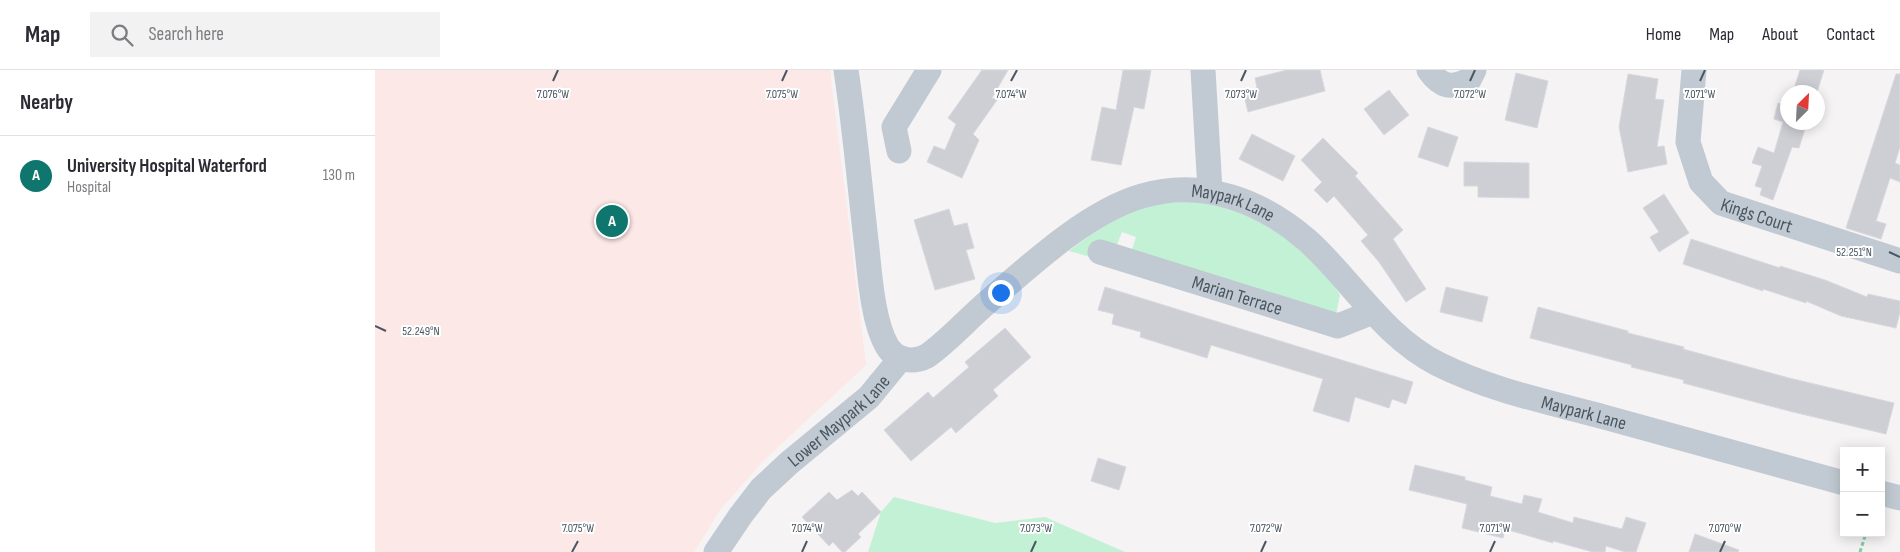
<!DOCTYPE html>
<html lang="en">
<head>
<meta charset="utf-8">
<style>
	:root { --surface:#fff; --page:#f2f2f3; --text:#2b2b33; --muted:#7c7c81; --line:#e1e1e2; --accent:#0f766e }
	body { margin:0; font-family:"Sofia Sans Condensed",sans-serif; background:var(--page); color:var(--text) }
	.controls { position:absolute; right:15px; bottom:15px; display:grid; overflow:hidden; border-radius:0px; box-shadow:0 2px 12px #0003 }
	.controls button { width:45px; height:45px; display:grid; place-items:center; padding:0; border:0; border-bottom:1px solid var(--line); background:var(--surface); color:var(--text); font:25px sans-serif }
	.compass { position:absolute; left:1405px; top:15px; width:45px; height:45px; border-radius:50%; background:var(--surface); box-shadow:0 2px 12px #0003; rotate:24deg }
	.you { position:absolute; left:625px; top:222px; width:18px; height:18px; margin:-12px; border:4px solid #fff; border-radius:50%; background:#1a73e8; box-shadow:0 0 0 8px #1a73e833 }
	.badge { display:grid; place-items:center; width:32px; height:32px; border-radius:50%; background:var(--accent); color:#fff; font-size:16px; font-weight:700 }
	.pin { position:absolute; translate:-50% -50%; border:2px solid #fff; box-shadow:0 1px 5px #0006 }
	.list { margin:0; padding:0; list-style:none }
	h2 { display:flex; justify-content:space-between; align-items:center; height:65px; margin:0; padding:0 20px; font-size:21px }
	h2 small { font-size:16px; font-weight:400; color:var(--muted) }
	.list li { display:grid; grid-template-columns:32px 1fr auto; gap:15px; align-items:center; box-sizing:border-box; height:80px; padding:0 20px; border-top:1px solid var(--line) }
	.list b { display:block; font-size:19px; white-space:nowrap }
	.list p { margin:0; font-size:16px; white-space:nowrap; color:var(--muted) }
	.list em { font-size:16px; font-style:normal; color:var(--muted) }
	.icon { flex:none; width:28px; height:28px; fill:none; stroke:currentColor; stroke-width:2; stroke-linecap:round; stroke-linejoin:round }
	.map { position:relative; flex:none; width:1525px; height:482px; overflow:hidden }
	header { display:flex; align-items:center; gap:30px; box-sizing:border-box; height:70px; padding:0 25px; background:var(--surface); border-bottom:1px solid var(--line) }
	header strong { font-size:24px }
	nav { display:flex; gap:28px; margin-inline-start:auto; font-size:18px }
	.search { width:350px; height:45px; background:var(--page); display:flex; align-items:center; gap:12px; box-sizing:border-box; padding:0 18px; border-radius:0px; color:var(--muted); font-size:19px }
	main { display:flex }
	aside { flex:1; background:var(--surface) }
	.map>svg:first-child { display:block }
	.medical { fill:#fce8e6 }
	.green { fill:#c3f1d5 }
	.building { fill:#cdcfd5; stroke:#d7d9de }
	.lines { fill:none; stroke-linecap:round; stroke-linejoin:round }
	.path { stroke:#7ad0a6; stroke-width:3; stroke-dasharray:4 2.5; stroke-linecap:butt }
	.minor { stroke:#c1cad2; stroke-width:25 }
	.ticks { fill:none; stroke:#4a5661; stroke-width:2 }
	.labels { text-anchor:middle; stroke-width:4; stroke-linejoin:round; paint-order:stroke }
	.street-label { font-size:19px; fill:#4a5661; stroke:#fff }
	.ticks-label { font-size:12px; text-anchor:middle; fill:#4a5661; stroke:#fff; stroke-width:4; stroke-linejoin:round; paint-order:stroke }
</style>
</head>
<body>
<header>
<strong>Map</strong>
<div class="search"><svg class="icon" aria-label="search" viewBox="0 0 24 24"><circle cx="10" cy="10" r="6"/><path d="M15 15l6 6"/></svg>Search here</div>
<nav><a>Home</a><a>Map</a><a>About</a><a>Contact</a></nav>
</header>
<main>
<aside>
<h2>Nearby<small></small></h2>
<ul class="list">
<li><span class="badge">A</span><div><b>University Hospital Waterford</b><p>Hospital</p></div><em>130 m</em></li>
</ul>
</aside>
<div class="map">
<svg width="1525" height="482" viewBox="0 0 1525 482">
	<rect width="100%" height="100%" fill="#f5f3f3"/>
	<!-- medical -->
	<path class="medical" d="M 0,0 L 455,0 L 491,295 L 387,392 L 345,440 L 319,482 L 0,482 Z"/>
	<!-- green -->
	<g class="green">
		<path d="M 819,131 L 850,135 L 878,147 L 924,177 L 959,215 L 965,225 L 961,245 L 756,182 L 761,167 L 747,162 L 741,177 L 719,188 L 694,181 C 720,161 751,140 784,134 C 795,133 807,132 819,131 Z"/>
		<path d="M 519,427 L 620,453 L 670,447 L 750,482 L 493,482 L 506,442 Z"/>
	</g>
	<!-- building -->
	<g class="building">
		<path d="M 607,0 L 633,0 L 617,28 L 622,30 L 598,64 L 604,70 L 587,108 L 552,92 L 559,76 L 570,80 L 581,54 L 573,48 Z"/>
		<path d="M 748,0 L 776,0 L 769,39 L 759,37 L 746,95 L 716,90 L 727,37 L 741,40 Z"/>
		<path d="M 912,0 L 945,0 L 950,21 L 873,42 L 868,21 L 882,18 L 880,8 Z"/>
		<path d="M 1425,0 L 1449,0 L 1442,22 L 1418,22 Z"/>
		<path d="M 1141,3 L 1173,11 L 1162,58 L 1130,50 Z"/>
		<path d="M 1253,4 L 1283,9 L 1280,29 L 1289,30 L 1282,77 L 1289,76 L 1292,94 L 1253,102 L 1244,57 Z"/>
		<path d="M 1521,4 L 1525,4 L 1525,77 L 1520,93 L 1525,95 L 1525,112 L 1515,108 L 1501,151 L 1511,154 L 1506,169 L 1471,158 Z"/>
		<path d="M 1014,20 L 1034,45 L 1009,65 L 989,39 Z"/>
		<path d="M 1403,33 L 1412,36 L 1412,52 L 1432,52 L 1424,78 L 1417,77 L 1398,130 L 1385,125 L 1387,118 L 1380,116 L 1387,96 L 1377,93 L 1383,77 L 1399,83 L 1408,52 L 1399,49 Z"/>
		<path d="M 1053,57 L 1083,67 L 1073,97 L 1043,87 Z"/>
		<path d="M 877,64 L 920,86 L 908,111 L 864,89 Z"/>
		<path d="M 948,68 L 983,103 L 980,106 L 1028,160 L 1018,169 L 1051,219 L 1031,232 L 1004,192 L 986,171 L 993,165 L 959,126 L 952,133 L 939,120 L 947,112 L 926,90 Z"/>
		<path d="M 1089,92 L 1154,93 L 1154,128 L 1103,127 L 1103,116 L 1089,116 Z"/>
		<path d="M 1289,124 L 1314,163 L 1284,182 L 1275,167 L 1284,162 L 1268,138 Z"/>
		<path d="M 574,139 L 579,156 L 592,153 L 599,178 L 591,180 L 600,209 L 560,220 L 539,150 Z"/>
		<path d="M 1316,169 L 1405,198 L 1405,196 L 1450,210 L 1492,227 L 1493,224 L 1525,231 L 1525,242 L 1521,258 L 1466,246 L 1431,231 L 1431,233 L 1388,219 L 1388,221 L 1308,194 Z"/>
		<path d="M 730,217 L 1038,312 L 1031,334 L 1017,329 L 1014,338 L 980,327 L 974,352 L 938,341 L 948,309 L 836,275 L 832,288 L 765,267 L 766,262 L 737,254 L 739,244 L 723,240 Z"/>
		<path d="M 1071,217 L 1113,227 L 1107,252 L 1065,242 Z"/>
		<path d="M 1163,237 L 1253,261 L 1253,263 L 1309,277 L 1308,279 L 1414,308 L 1519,333 L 1511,364 L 1414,341 L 1308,313 L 1309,310 L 1256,297 L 1257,295 L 1155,268 Z"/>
		<path d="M 630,258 L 656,287 L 618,320 L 623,326 L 581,363 L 576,357 L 536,391 L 509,360 L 553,322 L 558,328 L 594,297 L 590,292 Z"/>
		<path d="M 723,388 L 751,397 L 744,420 L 716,411 Z"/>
		<path d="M 1040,395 L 1090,407 L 1090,410 L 1117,417 L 1115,426 L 1147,434 L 1149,425 L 1167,429 L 1163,442 L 1198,453 L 1199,447 L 1247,459 L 1251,447 L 1271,453 L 1261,482 L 1250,482 L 1231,476 L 1230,482 L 1218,482 L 1178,471 L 1178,473 L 1130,459 L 1128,468 L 1087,458 L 1092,434 L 1034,420 Z"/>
		<path d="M 477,420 L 483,426 L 487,422 L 506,442 L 483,464 L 486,467 L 470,482 L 467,482 L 458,472 L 454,476 L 427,447 L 454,422 L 462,430 Z"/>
		<path d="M 1320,464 L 1364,480 L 1363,482 L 1314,482 Z"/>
	</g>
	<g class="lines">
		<!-- path -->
		<path class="path" d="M 1485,482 L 1491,463"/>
		<!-- minor -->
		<g class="minor">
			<path id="s1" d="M 471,0 C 480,59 485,119 492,179 C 495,207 498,252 512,276 C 521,291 538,293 552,286 C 572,272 589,253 607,237 C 651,199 711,142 767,126 C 828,108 887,131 933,171 C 977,211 1008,266 1063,294 C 1115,320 1173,332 1229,347 C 1309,369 1389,391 1469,413"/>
			<path d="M 828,0 L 835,120"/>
			<path d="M 1054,0 C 1066,17 1076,19 1094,10 L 1099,0"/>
			<path id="s2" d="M 1319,0 L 1313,72 L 1326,112 L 1346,133 L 1525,191"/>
			<path d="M 524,81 L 519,57 L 554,0"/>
			<path id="s3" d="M 725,182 L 963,256 L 998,242"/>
			<path d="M 1506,423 L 1525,428"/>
			<path id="s4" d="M 341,482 L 366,445 L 386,419 L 414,393 L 494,327 L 526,288"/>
		</g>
	</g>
	<!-- ticks -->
	<path class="ticks" d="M 178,11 L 183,0M 407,11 L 412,0M 636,11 L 642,0M 866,11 L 871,0M 1095,11 L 1100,0M 1325,11 L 1330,0M 1514,182 L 1525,187M 0,256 L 11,261M 197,482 L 203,471M 427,482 L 432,471M 656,482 L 661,471M 886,482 L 891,471M 1115,482 L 1120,471M 1345,482 L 1350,471"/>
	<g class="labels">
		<!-- street labels -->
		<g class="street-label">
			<text dy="7" stroke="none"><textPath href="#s1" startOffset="689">Maypark Lane</textPath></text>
			<text dy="7" stroke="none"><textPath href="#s2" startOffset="181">Kings Court</textPath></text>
			<text dy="7" stroke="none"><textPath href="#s3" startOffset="144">Marian Terrace</textPath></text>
			<text dy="7" stroke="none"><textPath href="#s1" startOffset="1109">Maypark Lane</textPath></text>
			<text dy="7" stroke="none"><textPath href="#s4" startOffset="181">Lower Maypark Lane</textPath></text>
		</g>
	</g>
	<g class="ticks-label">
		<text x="178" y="28">7.076°W</text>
		<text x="407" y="28">7.075°W</text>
		<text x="636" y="28">7.074°W</text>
		<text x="866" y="28">7.073°W</text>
		<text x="1095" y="28">7.072°W</text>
		<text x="1325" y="28">7.071°W</text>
		<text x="1479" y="186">52.251°N</text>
		<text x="46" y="265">52.249°N</text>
		<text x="203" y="462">7.075°W</text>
		<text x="432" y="462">7.074°W</text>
		<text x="661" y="462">7.073°W</text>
		<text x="891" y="462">7.072°W</text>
		<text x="1120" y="462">7.071°W</text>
		<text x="1350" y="462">7.070°W</text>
	</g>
</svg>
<div class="controls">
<button>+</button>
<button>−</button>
</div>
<svg class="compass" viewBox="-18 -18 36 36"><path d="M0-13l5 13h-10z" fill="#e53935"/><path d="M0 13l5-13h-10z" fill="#7c7c81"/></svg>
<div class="you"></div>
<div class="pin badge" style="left:237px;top:151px">A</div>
</div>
</main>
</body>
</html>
